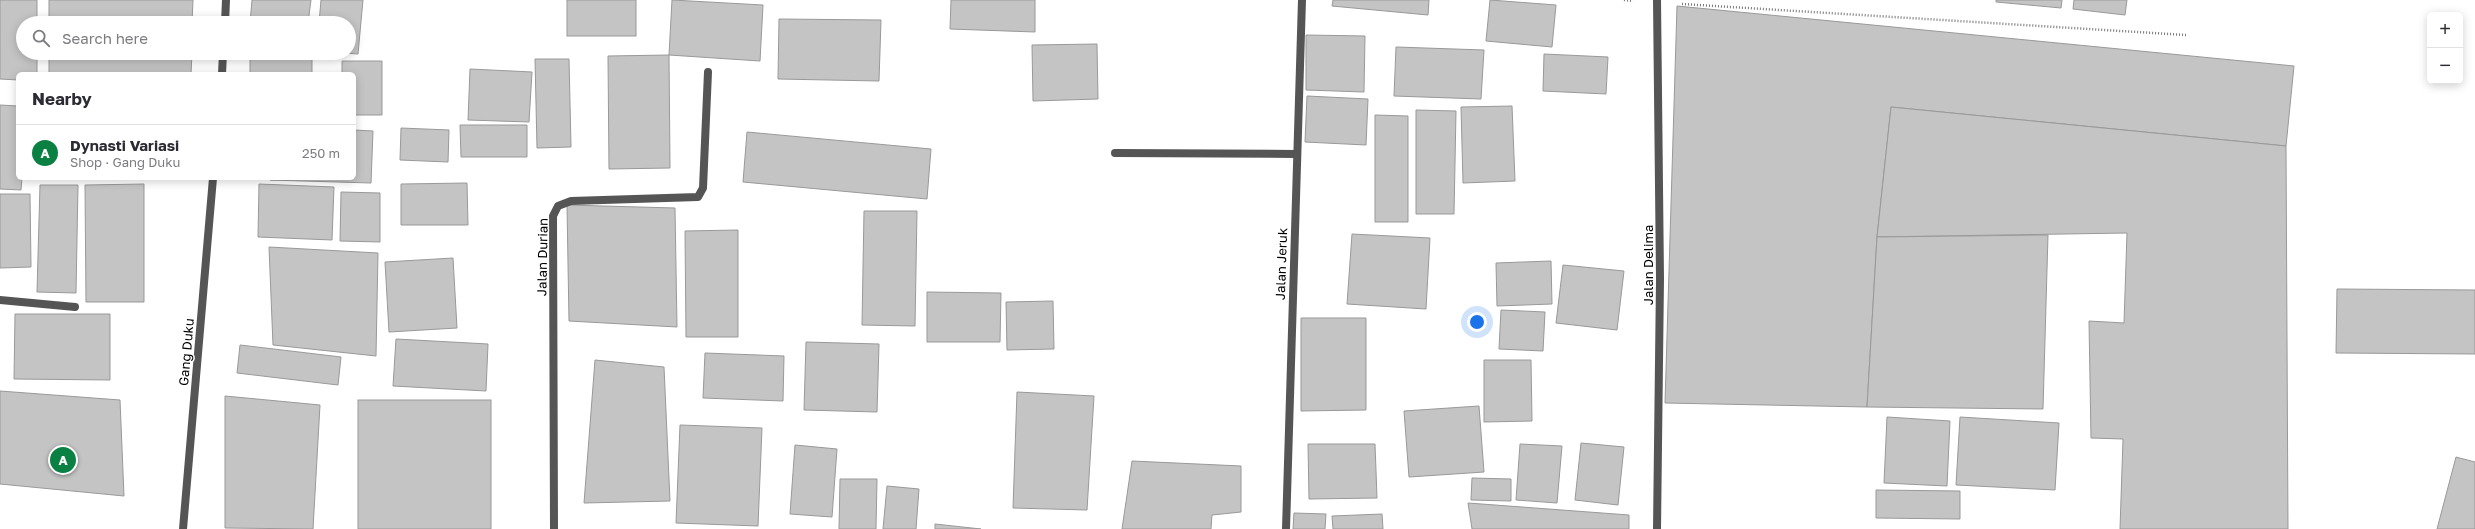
<!DOCTYPE html>
<html lang="en">
<head>
<meta charset="utf-8">
<style>
	:root { --surface:#fff; --page:#f7f7f7; --text:#2b2b33; --muted:#7c7c81; --line:#e1e1e2; --accent:#0b8043 }
	body { margin:0; font-family:"Golos Text",sans-serif; background:var(--page); color:var(--text) }
	.controls { position:absolute; right:12px; top:12px; display:grid; overflow:hidden; border-radius:6px; box-shadow:0 2px 10px #0003 }
	.controls button { width:36px; height:36px; display:grid; place-items:center; padding:0; border:0; border-bottom:1px solid var(--line); background:var(--surface); color:var(--text); font:20px sans-serif }
	.you { position:absolute; left:1477px; top:322px; width:14px; height:14px; margin:-10px; border:3px solid #fff; border-radius:50%; background:#1a73e8; box-shadow:0 0 0 6px #1a73e833 }
	.badge { display:grid; place-items:center; width:26px; height:26px; border-radius:50%; background:var(--accent); color:#fff; font-size:13px; font-weight:700 }
	.pin { position:absolute; translate:-50% -50%; border:2px solid #fff; box-shadow:0 1px 4px #0006 }
	.list { margin:0; padding:0; list-style:none }
	h2 { display:flex; justify-content:space-between; align-items:center; height:52px; margin:0; padding:0 16px; font-size:17px }
	h2 small { font-size:13px; font-weight:400; color:var(--muted) }
	.list li { display:grid; grid-template-columns:26px 1fr auto; gap:12px; align-items:center; box-sizing:border-box; height:56px; padding:0 16px; border-top:1px solid var(--line) }
	.list b { display:block; font-size:15px; white-space:nowrap }
	.list p { margin:0; font-size:13px; white-space:nowrap; color:var(--muted) }
	.list em { font-size:13px; font-style:normal; color:var(--muted) }
	.icon { flex:none; width:22px; height:22px; fill:none; stroke:currentColor; stroke-width:2; stroke-linecap:round; stroke-linejoin:round }
	.map { position:relative; flex:none; width:2475px; height:529px; overflow:hidden }
	.search { position:absolute; background:var(--surface); box-shadow:0 2px 10px #0003; left:16px; top:16px; width:340px; height:44px; display:flex; align-items:center; gap:10px; box-sizing:border-box; padding:0 14px; border-radius:22px; color:var(--muted); font-size:15px }
	.panel { position:absolute; background:var(--surface); box-shadow:0 2px 10px #0003; left:16px; top:72px; width:340px; height:108px; border-radius:6px }
	.map>svg:first-child { display:block }
	.building { fill:#c4c4c4; stroke:#999 }
	.lines { fill:none; stroke-linecap:round; stroke-linejoin:round }
	.path { stroke:#777; stroke-width:2.5; stroke-dasharray:1 2; stroke-linecap:butt }
	.street { stroke:#555; stroke-width:8 }
	.labels { text-anchor:middle; stroke-width:3; stroke-linejoin:round; paint-order:stroke }
	.street-label { font-size:13px; fill:#000; stroke:#fff }
</style>
</head>
<body>
<div class="map">
<svg width="2475" height="529" viewBox="0 0 2475 529">
	<rect width="100%" height="100%" fill="#fff"/>
	<!-- building -->
	<g class="building">
		<path d="M 0,0 L 37,0 L 37,23 L 23,23 L 23,53 L 37,53 L 37,74 L 18,74 L 18,80 L 0,79 Z"/>
		<path d="M 49,0 L 193,0 L 192,23 L 49,23 Z"/>
		<path d="M 252,0 L 311,0 L 308,23 L 250,23 Z"/>
		<path d="M 321,0 L 363,0 L 358,54 L 343,53 L 349,53 L 349,23 L 319,23 Z"/>
		<rect x="567" y="0" width="69" height="36"/>
		<path d="M 672,0 L 763,5 L 760,61 L 669,55 Z"/>
		<path d="M 951,0 L 1035,0 L 1035,32 L 950,29 Z"/>
		<path d="M 1333,0 L 1429,0 L 1428,15 L 1332,6 Z"/>
		<path d="M 1490,0 L 1556,5 L 1552,47 L 1486,41 Z"/>
		<path d="M 1996,0 L 2062,0 L 2061,8 L 1996,2 Z"/>
		<path d="M 2074,0 L 2127,0 L 2125,15 L 2073,9 Z"/>
		<path d="M 1677,6 L 2294,66 L 2286,146 L 1891,107 L 1877,237 L 1867,407 L 1665,403 Z"/>
		<path d="M 779,19 L 881,20 L 879,81 L 778,79 Z"/>
		<path d="M 1306,35 L 1365,36 L 1364,92 L 1306,90 Z"/>
		<path d="M 1097,44 L 1098,99 L 1033,101 L 1032,45 Z"/>
		<path d="M 1396,47 L 1484,50 L 1481,99 L 1394,96 Z"/>
		<path d="M 49,53 L 192,53 L 191,74 L 49,74 Z"/>
		<path d="M 1544,54 L 1608,57 L 1606,94 L 1543,91 Z"/>
		<path d="M 669,55 L 670,168 L 609,169 L 608,56 Z"/>
		<rect x="250" y="57" width="62" height="17"/>
		<path d="M 535,59 L 569,59 L 571,147 L 537,148 Z"/>
		<path d="M 342,61 L 382,61 L 382,115 L 354,115 L 354,74 L 342,74 Z"/>
		<path d="M 470,69 L 532,72 L 529,122 L 468,120 Z"/>
		<path d="M 1307,96 L 1368,99 L 1366,145 L 1305,142 Z"/>
		<path d="M 0,105 L 18,106 L 18,178 L 22,178 L 21,190 L 0,189 Z"/>
		<path d="M 1512,106 L 1515,181 L 1463,183 L 1461,107 Z"/>
		<path d="M 1891,107 L 2286,146 L 2288,529 L 2120,529 L 2123,439 L 2091,438 L 2089,321 L 2124,323 L 2127,233 L 1877,237 Z"/>
		<path d="M 1416,110 L 1456,111 L 1454,214 L 1416,214 Z"/>
		<path d="M 1375,115 L 1408,116 L 1408,222 L 1375,222 Z"/>
		<path d="M 460,125 L 527,125 L 527,157 L 461,157 Z"/>
		<path d="M 401,128 L 449,130 L 448,162 L 400,160 Z"/>
		<path d="M 354,130 L 373,131 L 371,183 L 270,180 L 354,178 Z"/>
		<path d="M 747,132 L 931,149 L 927,199 L 743,182 Z"/>
		<path d="M 467,183 L 468,225 L 401,225 L 401,184 Z"/>
		<path d="M 144,184 L 144,302 L 86,302 L 85,185 Z"/>
		<path d="M 259,184 L 334,187 L 332,240 L 258,237 Z"/>
		<path d="M 40,185 L 78,185 L 76,293 L 37,292 Z"/>
		<path d="M 341,192 L 380,193 L 380,242 L 340,241 Z"/>
		<path d="M 0,194 L 30,194 L 31,267 L 0,268 Z"/>
		<path d="M 567,205 L 675,208 L 677,327 L 569,321 Z"/>
		<path d="M 864,211 L 917,211 L 915,326 L 862,325 Z"/>
		<path d="M 738,230 L 738,337 L 686,337 L 685,231 Z"/>
		<path d="M 1352,234 L 1430,238 L 1426,309 L 1347,304 Z"/>
		<path d="M 2048,235 L 2043,409 L 1867,407 L 1877,237 Z"/>
		<path d="M 269,247 L 378,253 L 376,356 L 273,345 Z"/>
		<path d="M 453,258 L 457,328 L 389,332 L 385,262 Z"/>
		<path d="M 1551,261 L 1552,304 L 1497,306 L 1496,263 Z"/>
		<path d="M 1563,265 L 1624,271 L 1617,330 L 1556,323 Z"/>
		<path d="M 2337,289 L 2475,290 L 2475,354 L 2336,353 Z"/>
		<path d="M 927,292 L 1001,293 L 1000,342 L 927,342 Z"/>
		<path d="M 1053,301 L 1054,349 L 1007,350 L 1006,302 Z"/>
		<path d="M 1501,310 L 1545,312 L 1543,351 L 1499,349 Z"/>
		<path d="M 15,314 L 110,314 L 110,380 L 14,379 Z"/>
		<path d="M 1301,318 L 1366,318 L 1366,410 L 1301,411 Z"/>
		<path d="M 396,339 L 488,344 L 486,391 L 393,386 Z"/>
		<path d="M 806,342 L 879,344 L 877,412 L 804,410 Z"/>
		<path d="M 240,345 L 341,357 L 338,385 L 237,373 Z"/>
		<path d="M 705,353 L 784,356 L 783,401 L 703,398 Z"/>
		<path d="M 595,360 L 664,367 L 670,501 L 584,503 Z"/>
		<path d="M 1484,360 L 1531,360 L 1532,421 L 1484,422 Z"/>
		<path d="M 0,391 L 120,400 L 124,496 L 0,484 Z"/>
		<path d="M 1017,392 L 1094,396 L 1087,510 L 1013,508 Z"/>
		<path d="M 225,396 L 320,405 L 313,529 L 225,528 Z"/>
		<rect x="358" y="400" width="133" height="129"/>
		<path d="M 1479,406 L 1484,472 L 1409,477 L 1404,411 Z"/>
		<path d="M 1887,417 L 1950,421 L 1947,486 L 1884,483 Z"/>
		<path d="M 1960,417 L 2059,423 L 2055,490 L 1956,485 Z"/>
		<path d="M 680,425 L 762,428 L 758,526 L 676,523 Z"/>
		<path d="M 1581,443 L 1624,447 L 1618,505 L 1575,500 Z"/>
		<path d="M 1308,444 L 1375,444 L 1377,498 L 1309,499 Z"/>
		<path d="M 1520,444 L 1562,446 L 1557,503 L 1516,500 Z"/>
		<path d="M 795,445 L 837,449 L 832,517 L 790,514 Z"/>
		<path d="M 2456,457 L 2475,462 L 2475,529 L 2437,529 Z"/>
		<path d="M 1132,461 L 1241,466 L 1241,512 L 1212,515 L 1211,529 L 1122,529 Z"/>
		<path d="M 1472,478 L 1511,479 L 1511,501 L 1471,500 Z"/>
		<path d="M 840,479 L 877,479 L 876,529 L 839,529 Z"/>
		<path d="M 887,486 L 919,489 L 916,529 L 883,529 Z"/>
		<path d="M 1876,490 L 1960,491 L 1960,519 L 1876,518 Z"/>
		<path d="M 1468,503 L 1629,515 L 1629,529 L 1472,529 Z"/>
		<path d="M 1294,513 L 1326,514 L 1325,529 L 1293,529 Z"/>
		<path d="M 1382,514 L 1383,529 L 1333,529 L 1332,516 Z"/>
		<path d="M 935,524 L 981,529 L 935,529 Z"/>
	</g>
	<g class="lines">
		<!-- path -->
		<g class="path">
			<path d="M 1624,0 L 1633,1"/>
			<path d="M 1682,4 L 2186,35"/>
		</g>
		<!-- street -->
		<g class="street">
			<path d="M 225,23 L 226,0"/>
			<path d="M 222,74 L 223,53"/>
			<path d="M 1115,153 L 1296,154"/>
			<path d="M 0,300 L 75,307"/>
			<path d="M 183,529 L 213,178"/>
			<path d="M 554,529 L 553,216 L 558,206 L 571,201 L 698,197 L 703,188 L 708,72"/>
			<path d="M 1286,529 L 1302,0"/>
			<path d="M 1657,529 L 1660,279 L 1657,0"/>
		</g>
	</g>
	<g class="labels">
		<!-- street labels -->
		<g class="street-label">
			<text transform="translate(542 257) rotate(-89)" y="5">Jalan Durian</text>
			<text transform="translate(1281 264) rotate(-88)" y="5">Jalan Jeruk</text>
			<text transform="translate(1648 265) rotate(-90)" y="5">Jalan Delima</text>
			<text transform="translate(186 352) rotate(-85)" y="5">Gang Duku</text>
		</g>
	</g>
</svg>
<div class="controls">
<button>+</button>
<button>−</button>
</div>
<div class="you"></div>
<div class="pin badge" style="left:63px;top:460px">A</div>
<div class="search"><svg class="icon" aria-label="search" viewBox="0 0 24 24"><circle cx="10" cy="10" r="6"/><path d="M15 15l6 6"/></svg>Search here</div>
<section class="panel">
<h2>Nearby<small></small></h2>
<ul class="list">
<li><span class="badge">A</span><div><b>Dynasti Variasi</b><p>Shop · Gang Duku</p></div><em>250 m</em></li>
</ul>
</section>
</div>
</body>
</html>
